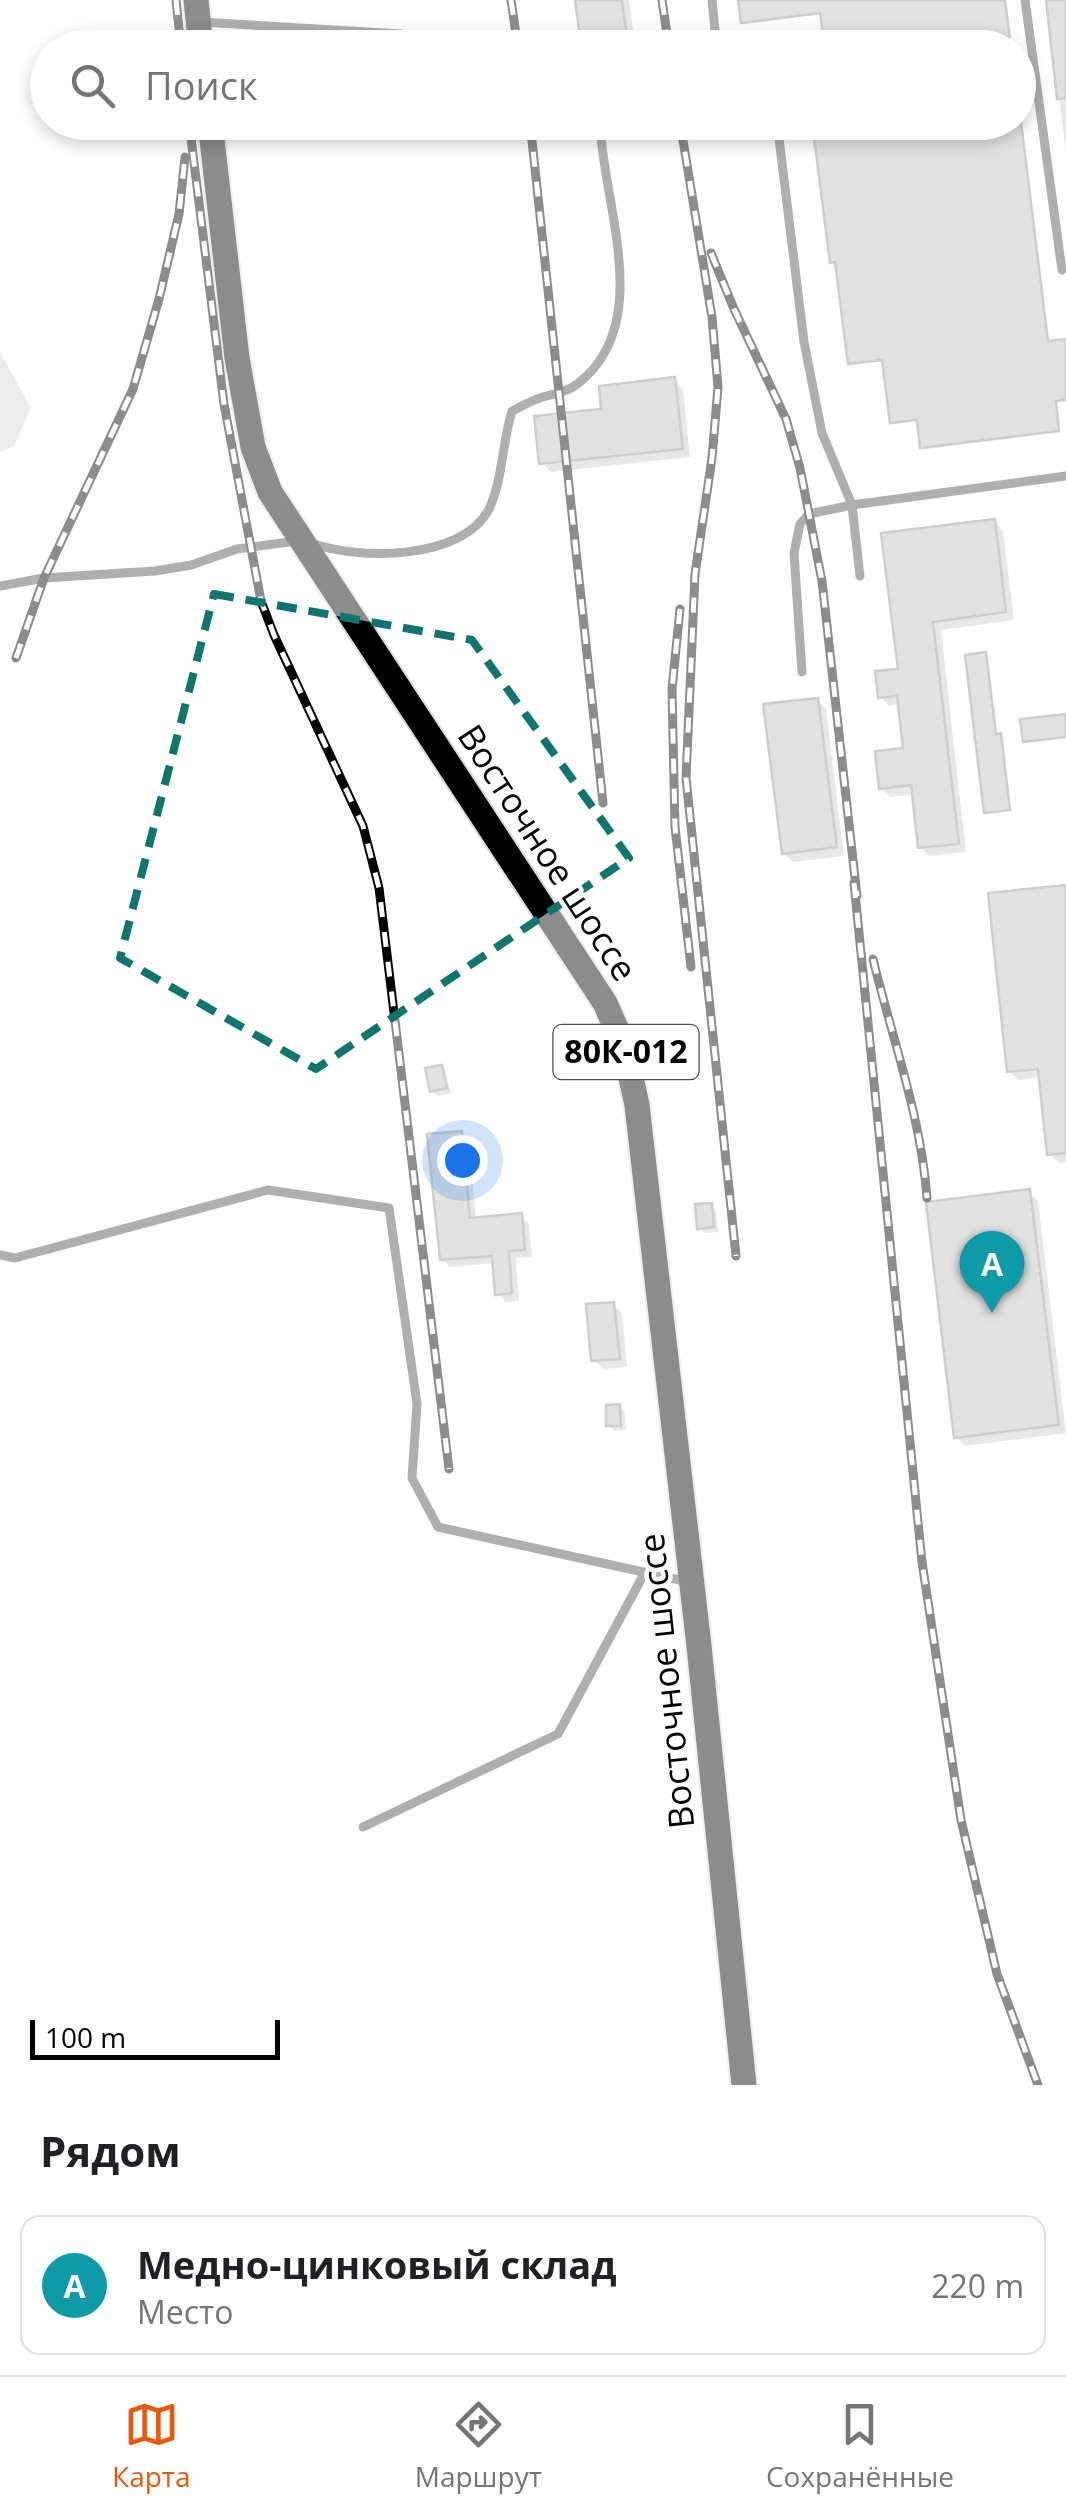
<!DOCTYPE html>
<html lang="ru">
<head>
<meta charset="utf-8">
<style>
	:root { --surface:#fff; --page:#f6f6f6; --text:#202124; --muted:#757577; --line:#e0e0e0; --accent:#ea580c }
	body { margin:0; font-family:"Open Sans",sans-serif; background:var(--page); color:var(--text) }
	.scale { position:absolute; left:30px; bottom:25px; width:250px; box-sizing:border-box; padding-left:10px; border:5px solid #000; border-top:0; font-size:28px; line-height:35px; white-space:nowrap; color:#000; -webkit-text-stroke:8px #fff; paint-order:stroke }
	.you { position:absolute; left:462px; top:1160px; width:35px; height:35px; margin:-25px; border:8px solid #fff; border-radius:50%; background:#1a73e8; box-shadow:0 0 0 15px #1a73e833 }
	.badge { display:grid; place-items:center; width:65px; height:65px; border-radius:50%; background:var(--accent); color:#fff; font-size:32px; font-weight:700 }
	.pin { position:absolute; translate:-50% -82px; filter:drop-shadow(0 2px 5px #0008) }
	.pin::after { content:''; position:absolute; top:52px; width:35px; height:30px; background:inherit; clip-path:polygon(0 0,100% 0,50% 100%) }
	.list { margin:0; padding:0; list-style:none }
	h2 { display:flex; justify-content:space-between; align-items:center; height:130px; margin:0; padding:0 40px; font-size:42px }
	h2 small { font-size:32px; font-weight:400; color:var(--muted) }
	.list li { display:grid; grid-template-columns:65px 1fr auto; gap:30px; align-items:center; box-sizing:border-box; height:140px; margin:0 20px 20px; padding:0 20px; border:2px solid var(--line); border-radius:20px }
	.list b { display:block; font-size:38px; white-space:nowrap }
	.list p { margin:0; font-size:32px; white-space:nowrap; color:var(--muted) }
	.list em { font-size:32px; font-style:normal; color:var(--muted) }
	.icon { flex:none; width:55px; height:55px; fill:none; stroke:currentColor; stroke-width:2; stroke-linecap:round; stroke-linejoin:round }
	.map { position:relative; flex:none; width:1066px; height:2085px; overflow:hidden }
	.search { position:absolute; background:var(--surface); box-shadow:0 5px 15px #0003; left:30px; right:30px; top:30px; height:110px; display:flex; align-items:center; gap:25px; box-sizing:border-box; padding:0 35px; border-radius:55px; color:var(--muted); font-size:38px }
	.sheet { height:290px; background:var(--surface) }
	nav { display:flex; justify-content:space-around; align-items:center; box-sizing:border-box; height:140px; border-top:2px solid var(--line); background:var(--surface); font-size:28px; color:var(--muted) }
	nav a { display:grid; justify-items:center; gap:5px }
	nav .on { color:var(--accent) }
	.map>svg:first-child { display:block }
	.green { fill:#d6d6d6 }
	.shadow { fill:#0003 }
	.building { fill:#bfbfbf; stroke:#939393; stroke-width:2.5 }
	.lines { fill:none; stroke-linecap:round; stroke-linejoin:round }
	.primary-casing { stroke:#dbdbdb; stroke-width:29 }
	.service { stroke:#4f4f4f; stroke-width:9 }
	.primary { stroke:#000; stroke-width:25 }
	.rail-casing { stroke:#000; stroke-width:9 }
	.rail { stroke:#fff; stroke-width:5; stroke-dasharray:15; stroke-linecap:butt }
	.marked { fill:none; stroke:#0f766e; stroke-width:8; stroke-dasharray:20 12; stroke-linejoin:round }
	.labels { text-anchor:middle; stroke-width:9; stroke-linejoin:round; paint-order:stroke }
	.shield { fill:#fff; stroke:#4c4c4c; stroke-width:2.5 }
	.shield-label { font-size:32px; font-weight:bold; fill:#000 }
	.street-label { font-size:35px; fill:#000; stroke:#fff }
</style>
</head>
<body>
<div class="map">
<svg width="1066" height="2085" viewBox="0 0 1066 2085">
	<rect width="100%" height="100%" fill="#fff"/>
	<!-- green -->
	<path class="green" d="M 0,352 L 31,408 L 14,446 L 0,452 Z"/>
	<!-- shadow -->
	<g class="shadow">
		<path d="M 578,0 L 629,0 L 635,45 L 589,48 L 583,42 Z"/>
		<path d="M 741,0 L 1006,0 L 1012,48 L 827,48 L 823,14 L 746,24 Z"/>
		<path d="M 1048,0 L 1066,0 L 1066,154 Z"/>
		<path d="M 1018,100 L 1049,344 L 1066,342 L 1066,401 L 1056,402 L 1060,432 L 925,449 L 919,421 L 892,422 L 884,361 L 850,363 L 838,264 L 832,262 L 1018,122 Z"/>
		<path d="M 674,380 L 683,389 L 690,457 L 551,472 L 542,463 L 604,412 Z"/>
		<path d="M 994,522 L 1003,531 L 1014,620 L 941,630 L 966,852 L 929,856 L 920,847 L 914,794 L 890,797 L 881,787 L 906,750 L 900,704 L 889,706 L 880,696 L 900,671 Z"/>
		<path d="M 985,655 L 996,736 L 1002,738 L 1010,811 L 989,814 Z"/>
		<path d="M 817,700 L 826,709 L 844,856 L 793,862 L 784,853 Z"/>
		<path d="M 1066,888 L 1066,1162 L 1059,1163 L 1050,1154 L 1042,1077 L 1018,1080 L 1009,1071 Z"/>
		<path d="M 441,1068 L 446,1073 L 451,1093 L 438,1096 L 432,1090 Z"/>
		<path d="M 461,1134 L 469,1142 L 476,1220 L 521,1216 L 529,1224 L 532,1257 L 516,1258 L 519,1301 L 506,1302 L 498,1294 L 495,1263 L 450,1267 L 442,1259 Z"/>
		<path d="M 1029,1192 L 1038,1201 L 1066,1433 L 965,1446 L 956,1437 Z"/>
		<path d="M 711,1205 L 716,1211 L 718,1232 L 705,1233 L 699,1228 Z"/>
		<path d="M 613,1304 L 622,1313 L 627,1367 L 603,1369 L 594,1360 Z"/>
		<path d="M 619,1407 L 625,1413 L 626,1430 L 615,1431 L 609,1425 Z"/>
	</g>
	<!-- building -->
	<g class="building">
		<path d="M 575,0 L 622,0 L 627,37 L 581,43 Z"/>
		<path d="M 738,0 L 1005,0 L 1011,48 L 825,48 L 820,13 L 741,23 Z"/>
		<path d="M 1046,0 L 1066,0 L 1066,98 L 1057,99 Z"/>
		<path d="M 812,122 L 1021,122 L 1048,341 L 1066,339 L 1066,400 L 1056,401 L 1059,431 L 920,448 L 917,420 L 890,423 L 882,360 L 848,364 L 835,262 L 830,263 Z"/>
		<path d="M 675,377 L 683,449 L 539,464 L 534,416 L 601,409 L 599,386 Z"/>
		<path d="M 995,519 L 1006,612 L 933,622 L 959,844 L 918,848 L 911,785 L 879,789 L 875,751 L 903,748 L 897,696 L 878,698 L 875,671 L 898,669 L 881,533 Z"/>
		<path d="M 986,652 L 996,734 L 1001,733 L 1010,810 L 984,813 L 965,655 Z"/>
		<path d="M 818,698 L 837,847 L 782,854 L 763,704 Z"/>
		<path d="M 1066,714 L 1066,737 L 1023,742 L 1020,719 Z"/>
		<path d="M 1066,885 L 1066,1153 L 1047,1155 L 1038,1069 L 1007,1072 L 988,893 Z"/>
		<path d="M 442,1065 L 447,1088 L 430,1092 L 425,1068 Z"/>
		<path d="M 462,1131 L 470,1218 L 522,1213 L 525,1250 L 509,1251 L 512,1293 L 495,1295 L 492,1256 L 440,1260 L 427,1134 Z"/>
		<path d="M 1030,1189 L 1059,1425 L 954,1438 L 926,1202 Z"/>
		<path d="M 712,1203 L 714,1227 L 697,1229 L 695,1204 Z"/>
		<path d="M 614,1302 L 620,1359 L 591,1361 L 586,1304 Z"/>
		<path d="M 620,1404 L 621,1426 L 606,1426 L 606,1405 Z"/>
	</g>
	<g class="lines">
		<defs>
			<g id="primary">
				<path d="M 196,0 L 201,48"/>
				<path d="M 210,122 L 237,358 L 253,447 L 270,492 L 605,1003 L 624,1046 L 637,1105 L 699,1646 L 744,2085"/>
			</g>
		</defs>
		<!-- primary casing -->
		<use href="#primary" class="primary-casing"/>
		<!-- service -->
		<g class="service">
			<path d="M 1025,0 L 1062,270"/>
			<path d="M 201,22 L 401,34"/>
			<path d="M 710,48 L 715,30 L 712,0"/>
			<path d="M 777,122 L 804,342 L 822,433 L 852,505 L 860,576"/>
			<path d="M 311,543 C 358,560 462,561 489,509 C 503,479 502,443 512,411 C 521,407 530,401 540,398 C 552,394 565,393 576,385 C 657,325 602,203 600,122"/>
			<path d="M 0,586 L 44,578 L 155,571 L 191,565 L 237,549 L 296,541"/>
			<path d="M 802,672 L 794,553 L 800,524 L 809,514 L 852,505 L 1066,476"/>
			<path d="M 0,1255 L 15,1258 L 268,1190 L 389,1208 L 417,1404 L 412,1478 L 438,1527 L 689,1582"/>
			<path d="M 363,1827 L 558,1734 L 645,1572"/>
		</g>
		<!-- primary -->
		<use href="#primary" class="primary"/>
		<defs>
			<g id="rail">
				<path d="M 176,0 L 181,48"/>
				<path d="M 511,0 L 518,48"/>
				<path d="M 662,0 L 669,48"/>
				<path d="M 189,122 L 224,404 L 261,601 L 274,635 L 363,826 L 379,888 L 449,1469"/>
				<path d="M 530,122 L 603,803"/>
				<path d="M 680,122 L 712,317 L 718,387 L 712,458 L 695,574 L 686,778 L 736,1256"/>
				<path d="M 711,253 L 734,309 L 786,419 L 800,468 L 822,581 L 857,896"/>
				<path d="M 680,609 L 672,689 L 675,827 L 691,967"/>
				<path d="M 16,658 L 44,578 L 133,389 L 159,299 L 179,214 L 185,157"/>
				<path d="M 854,883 L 922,1562 L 961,1820 L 997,1974 L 1038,2085"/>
				<path d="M 873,959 C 892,1038 921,1116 927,1198"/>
			</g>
		</defs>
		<!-- rail casing -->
		<use href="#rail" class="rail-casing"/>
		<!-- rail -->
		<use href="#rail" class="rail"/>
	</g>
	<!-- marked area -->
	<path d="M0 0H1066V2085H0ZM 214,594 L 472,640 L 629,858 L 316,1069 L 120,958 Z" fill="#fff" fill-opacity=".55" fill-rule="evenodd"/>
	<path class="marked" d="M 214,594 L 472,640 L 629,858 L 316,1069 L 120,958 Z"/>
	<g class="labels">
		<!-- shield labels -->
		<rect class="shield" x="553.5" y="1025" width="145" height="54" rx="8"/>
		<g class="shield-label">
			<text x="626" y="1063">80К-012</text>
		</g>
		<!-- street labels -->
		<g class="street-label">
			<text transform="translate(547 853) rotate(57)" y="12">Восточное шоссе</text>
			<text transform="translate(667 1681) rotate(-96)" y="12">Восточное шоссе</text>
		</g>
	</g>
</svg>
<div class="scale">100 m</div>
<div class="you"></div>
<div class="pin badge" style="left:992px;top:1313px;background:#0f9aa8">A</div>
<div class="search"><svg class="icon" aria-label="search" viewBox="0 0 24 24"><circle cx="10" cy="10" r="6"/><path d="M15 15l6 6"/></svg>Поиск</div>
</div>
<section class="sheet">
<h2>Рядом<small></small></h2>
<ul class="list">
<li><span class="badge" style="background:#0f9aa8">A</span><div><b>Медно-цинковый склад</b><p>Место</p></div><em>220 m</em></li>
</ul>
</section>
<nav>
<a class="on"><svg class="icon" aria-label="map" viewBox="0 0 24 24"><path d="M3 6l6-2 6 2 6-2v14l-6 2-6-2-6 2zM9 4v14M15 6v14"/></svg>Карта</a>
<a><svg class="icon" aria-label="directions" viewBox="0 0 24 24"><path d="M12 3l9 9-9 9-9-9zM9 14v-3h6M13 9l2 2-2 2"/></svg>Маршрут</a>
<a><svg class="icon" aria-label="saved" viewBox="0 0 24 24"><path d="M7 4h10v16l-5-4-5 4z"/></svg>Сохранённые</a>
</nav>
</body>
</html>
